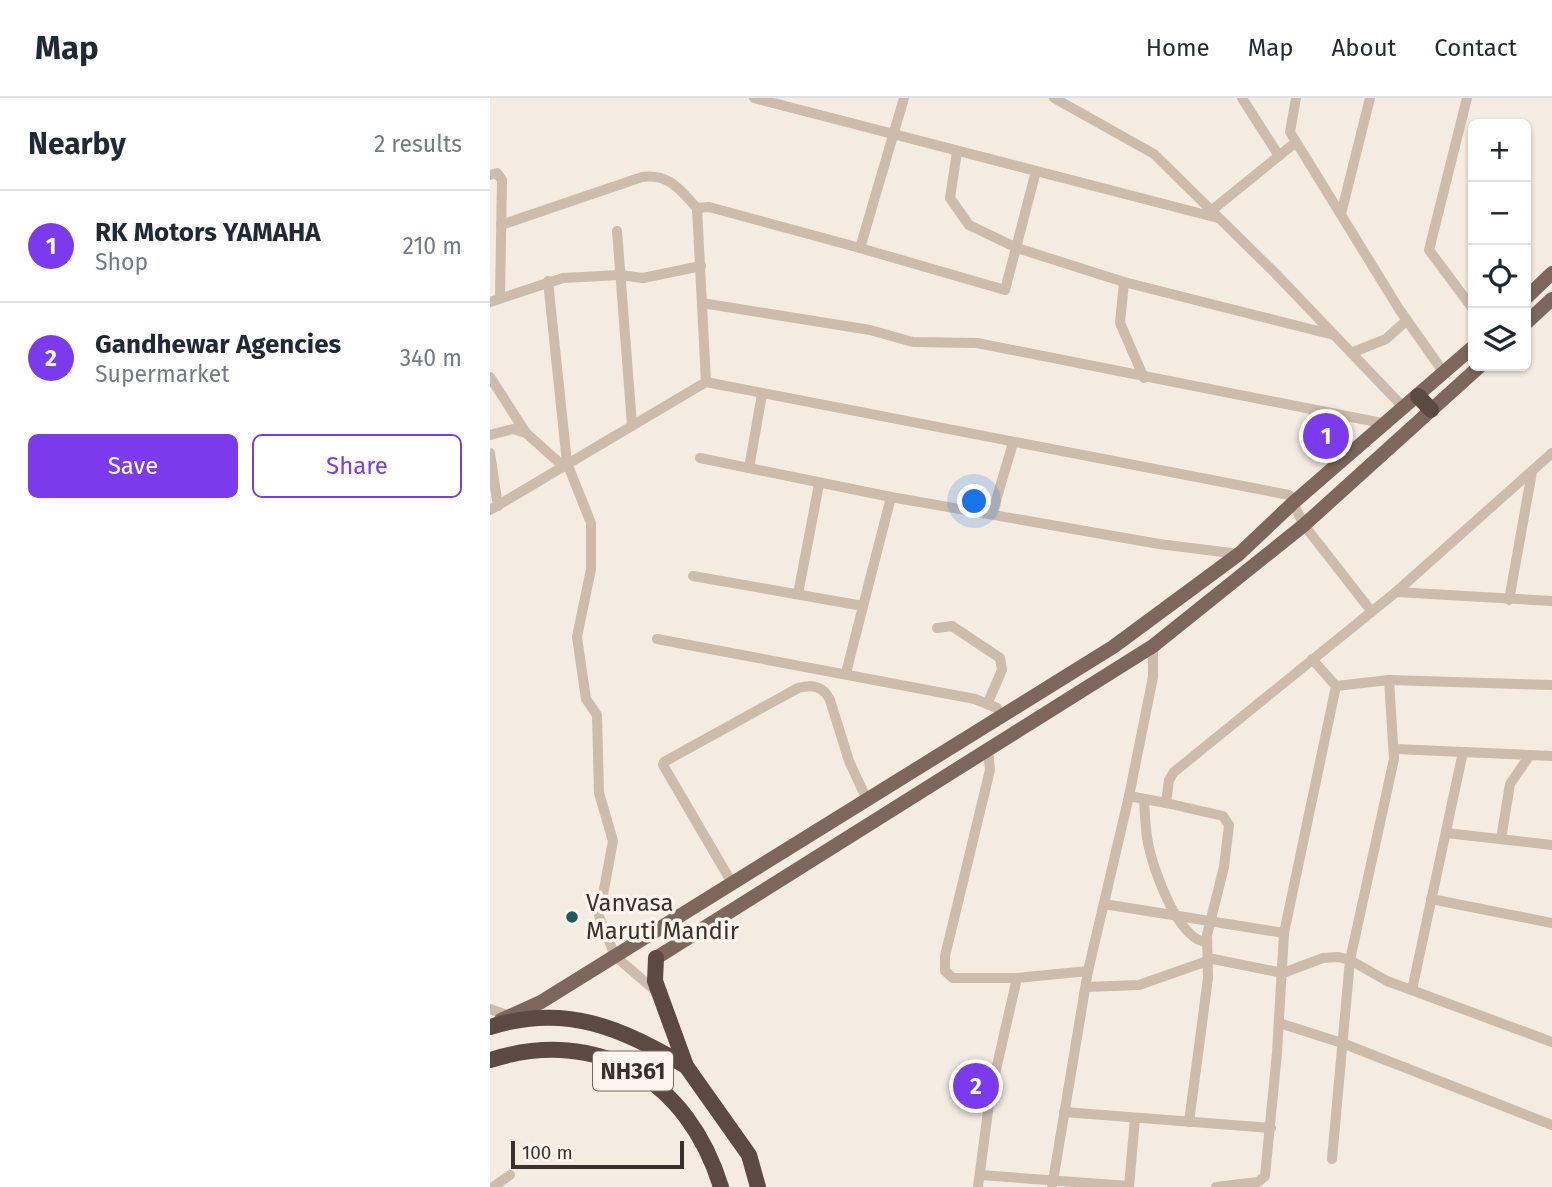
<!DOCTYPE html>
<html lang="en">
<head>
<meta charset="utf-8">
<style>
	:root { --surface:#fff; --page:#f6f6f7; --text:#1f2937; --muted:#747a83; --line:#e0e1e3; --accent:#7c3aed }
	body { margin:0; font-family:"Fira Sans",sans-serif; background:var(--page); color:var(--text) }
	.controls { position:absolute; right:21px; top:21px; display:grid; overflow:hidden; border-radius:10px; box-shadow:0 2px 5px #0004 }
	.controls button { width:63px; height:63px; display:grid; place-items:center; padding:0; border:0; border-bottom:2px solid var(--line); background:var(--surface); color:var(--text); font:35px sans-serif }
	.scale { position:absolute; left:21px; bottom:18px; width:173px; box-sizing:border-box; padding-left:7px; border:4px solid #3b302b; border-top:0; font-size:19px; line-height:24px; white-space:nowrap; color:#3b302b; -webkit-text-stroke:5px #fbf5ee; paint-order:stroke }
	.you { position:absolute; left:485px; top:404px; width:24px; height:24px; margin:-18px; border:5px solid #fff; border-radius:50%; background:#1a73e8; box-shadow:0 0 0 10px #1a73e833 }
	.badge { display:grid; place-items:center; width:46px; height:46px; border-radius:50%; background:var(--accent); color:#fff; font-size:23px; font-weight:700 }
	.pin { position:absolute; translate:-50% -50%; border:4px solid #fff; box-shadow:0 2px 7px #0006 }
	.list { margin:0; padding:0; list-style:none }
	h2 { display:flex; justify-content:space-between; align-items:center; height:91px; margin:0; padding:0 28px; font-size:30px }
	h2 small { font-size:23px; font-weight:400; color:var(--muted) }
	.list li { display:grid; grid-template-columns:46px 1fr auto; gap:21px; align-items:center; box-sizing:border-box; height:112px; padding:0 28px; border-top:2px solid var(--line) }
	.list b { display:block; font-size:26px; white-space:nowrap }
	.list p { margin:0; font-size:23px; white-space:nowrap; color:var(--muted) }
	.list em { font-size:23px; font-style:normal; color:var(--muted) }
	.actions { display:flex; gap:14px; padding:21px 28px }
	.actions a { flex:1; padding:16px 0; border:2px solid var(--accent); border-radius:10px; text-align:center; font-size:24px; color:var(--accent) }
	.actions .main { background:var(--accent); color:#fff }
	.icon { flex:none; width:38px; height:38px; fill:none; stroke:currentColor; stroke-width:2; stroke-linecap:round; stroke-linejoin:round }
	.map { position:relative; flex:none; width:1062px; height:1089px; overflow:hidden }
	header { display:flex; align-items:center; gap:42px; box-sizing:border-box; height:98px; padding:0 35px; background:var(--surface); border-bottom:2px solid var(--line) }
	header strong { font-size:33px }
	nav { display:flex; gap:38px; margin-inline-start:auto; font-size:24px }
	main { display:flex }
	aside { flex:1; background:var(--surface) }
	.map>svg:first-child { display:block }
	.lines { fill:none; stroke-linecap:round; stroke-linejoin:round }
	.minor { stroke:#cdbbac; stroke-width:10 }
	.major { stroke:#7d675c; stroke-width:14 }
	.highway { stroke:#5c4a42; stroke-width:16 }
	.poi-dot { fill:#1f5a5e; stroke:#fbf5ee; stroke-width:2.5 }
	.labels { text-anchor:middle; stroke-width:7; stroke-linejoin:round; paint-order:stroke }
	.shield { fill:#fbf5ee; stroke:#756b66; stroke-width:2 }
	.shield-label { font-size:23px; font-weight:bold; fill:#3b302b }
	.poi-label { font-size:24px; fill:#3b302b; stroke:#fbf5ee; text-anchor:start }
</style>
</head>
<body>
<header>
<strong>Map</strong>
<nav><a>Home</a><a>Map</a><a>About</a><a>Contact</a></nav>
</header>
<main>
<aside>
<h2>Nearby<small>2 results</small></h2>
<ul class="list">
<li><span class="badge">1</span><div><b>RK Motors YAMAHA</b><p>Shop</p></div><em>210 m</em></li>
<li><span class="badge">2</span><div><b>Gandhewar Agencies</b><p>Supermarket</p></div><em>340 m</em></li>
</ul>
<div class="actions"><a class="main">Save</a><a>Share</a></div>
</aside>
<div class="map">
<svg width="1062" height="1089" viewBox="0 0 1062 1089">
	<rect width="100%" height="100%" fill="#f4ebe1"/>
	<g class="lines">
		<!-- minor -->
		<g class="minor">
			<path d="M 264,0 L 728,120"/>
			<path d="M 414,0 L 370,150 L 515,192 L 546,73"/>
			<path d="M 564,0 L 664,56 L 785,175 L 915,311"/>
			<path d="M 752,0 L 789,58"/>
			<path d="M 806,0 L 800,34 L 909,211 L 954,275"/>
			<path d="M 977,0 L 939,152 L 983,211"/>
			<path d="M 467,54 L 460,100 L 479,127 L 527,150 L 634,184 L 844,237"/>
			<path d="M 0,77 L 7,75 L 12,82 L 10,200"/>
			<path d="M 207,110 L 219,109 L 370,150"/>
			<path d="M 721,113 L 806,44"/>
			<path d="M 851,116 L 880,0"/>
			<path d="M 127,133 L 142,327"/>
			<path d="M 58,183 L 77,365 L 101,425 L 101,471 L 87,539 L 96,601 L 107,617 L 109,695 L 123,743 L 109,818 L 125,858 L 168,895"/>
			<path d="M 634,184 L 630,225 L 654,280"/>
			<path d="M 0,204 L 73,180 L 130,177 L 153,180 L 211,168"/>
			<path d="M 212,205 L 380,232 L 423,244 L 487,245 L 897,326"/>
			<path d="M 861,255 L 896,241 L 917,222"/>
			<path d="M 0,279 L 36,335 L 73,368"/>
			<path d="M 216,284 L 799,397 L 814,427 L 882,514"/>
			<path d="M 0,337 L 23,331 L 36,335"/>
			<path d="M 0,355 L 8,408"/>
			<path d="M 210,360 L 401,399 L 669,446 L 749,456"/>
			<path d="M 259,370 L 272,296"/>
			<path d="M 0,412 L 216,284 L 207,110 C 190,92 179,75 152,79 L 11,127"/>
			<path d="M 502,416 L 523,345"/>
			<path d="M 203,478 L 373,508"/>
			<path d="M 906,494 L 1062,503"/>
			<path d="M 308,496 L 329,386"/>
			<path d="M 1019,502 L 1042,374"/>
			<path d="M 447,530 L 462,528 L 510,560 L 512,572 L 498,604"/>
			<path d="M 167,541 L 485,601 L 507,610 L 512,618"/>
			<path d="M 356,575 L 401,399"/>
			<path d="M 846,588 L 899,582 L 1062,587"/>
			<path d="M 498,651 L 500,672 L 455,858 L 455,873 L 463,880 L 527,880 L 598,873"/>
			<path d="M 905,651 L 1062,658"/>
			<path d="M 639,698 L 676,705 L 679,682 L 684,674 L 906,494 L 1062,355"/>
			<path d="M 654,701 C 655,715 655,731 658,745 C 663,771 688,843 717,844"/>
			<path d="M 676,705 L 733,718 L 739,727 L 734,769 L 717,837 L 718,880 L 699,1024"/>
			<path d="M 956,735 L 1062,747"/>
			<path d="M 1011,741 L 1020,686 L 1040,657"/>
			<path d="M 242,785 L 173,667 L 174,664 L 308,590 C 323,586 333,588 340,602 L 359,663 L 377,702"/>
			<path d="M 941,801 L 1062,825"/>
			<path d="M 614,806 L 794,835"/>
			<path d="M 596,889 L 649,887 L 723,861 L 793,875 L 833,860 L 848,859 L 860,862 L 897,883 L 1062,944"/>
			<path d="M 922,892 L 973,654"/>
			<path d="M 0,911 L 20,918"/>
			<path d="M 789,925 L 852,945 L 1062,1027"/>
			<path d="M 574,1014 L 781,1030"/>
			<path d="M 842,1061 L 860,862 L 904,661 L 899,582"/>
			<path d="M 490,1077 L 639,1088"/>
			<path d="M 3,1089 L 20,1077"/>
			<path d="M 488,1089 L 500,998 L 527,880"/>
			<path d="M 562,1089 L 598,873 L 639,698 L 663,579 L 663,548"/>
			<path d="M 639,1089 L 645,1020"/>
			<path d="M 726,1089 L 768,1084 L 775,1078 L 787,955 L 794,835 L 846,588 L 822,561"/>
		</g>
		<!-- major -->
		<g class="major">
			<path d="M 1036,200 L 1062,175"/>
			<path d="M 1036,225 L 1062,201"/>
			<path d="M 166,860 L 663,548 L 814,427 L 990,268"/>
			<path d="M 11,922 L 51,904 L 623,549 L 749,456 L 804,404 L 983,249"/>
		</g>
		<!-- highway -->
		<g class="highway">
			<path d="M 928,298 L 941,312"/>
			<path d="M 166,860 L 165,883 L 196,968 L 259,1057 L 268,1089"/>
			<path d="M 0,929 C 76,905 131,930 196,968"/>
			<path d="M 0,962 C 109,928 198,982 231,1089"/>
		</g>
	</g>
	<!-- markers -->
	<circle class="poi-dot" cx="82" cy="819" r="7"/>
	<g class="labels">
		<!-- shield labels -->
		<rect class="shield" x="103" y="953.5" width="80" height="39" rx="5"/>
		<g class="shield-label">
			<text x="143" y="981">NH361</text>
		</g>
		<!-- poi labels -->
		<g class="poi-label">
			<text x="96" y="813">Vanvasa<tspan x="96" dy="28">Maruti Mandir</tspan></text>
		</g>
	</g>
</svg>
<div class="controls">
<button>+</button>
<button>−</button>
<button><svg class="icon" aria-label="locate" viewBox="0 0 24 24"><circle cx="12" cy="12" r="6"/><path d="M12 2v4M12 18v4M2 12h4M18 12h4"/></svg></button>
<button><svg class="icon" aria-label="layers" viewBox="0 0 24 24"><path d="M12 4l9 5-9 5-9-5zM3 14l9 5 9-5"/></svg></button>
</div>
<div class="scale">100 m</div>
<div class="you"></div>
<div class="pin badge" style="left:836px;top:338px">1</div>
<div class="pin badge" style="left:486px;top:988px">2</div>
</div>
</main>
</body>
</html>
